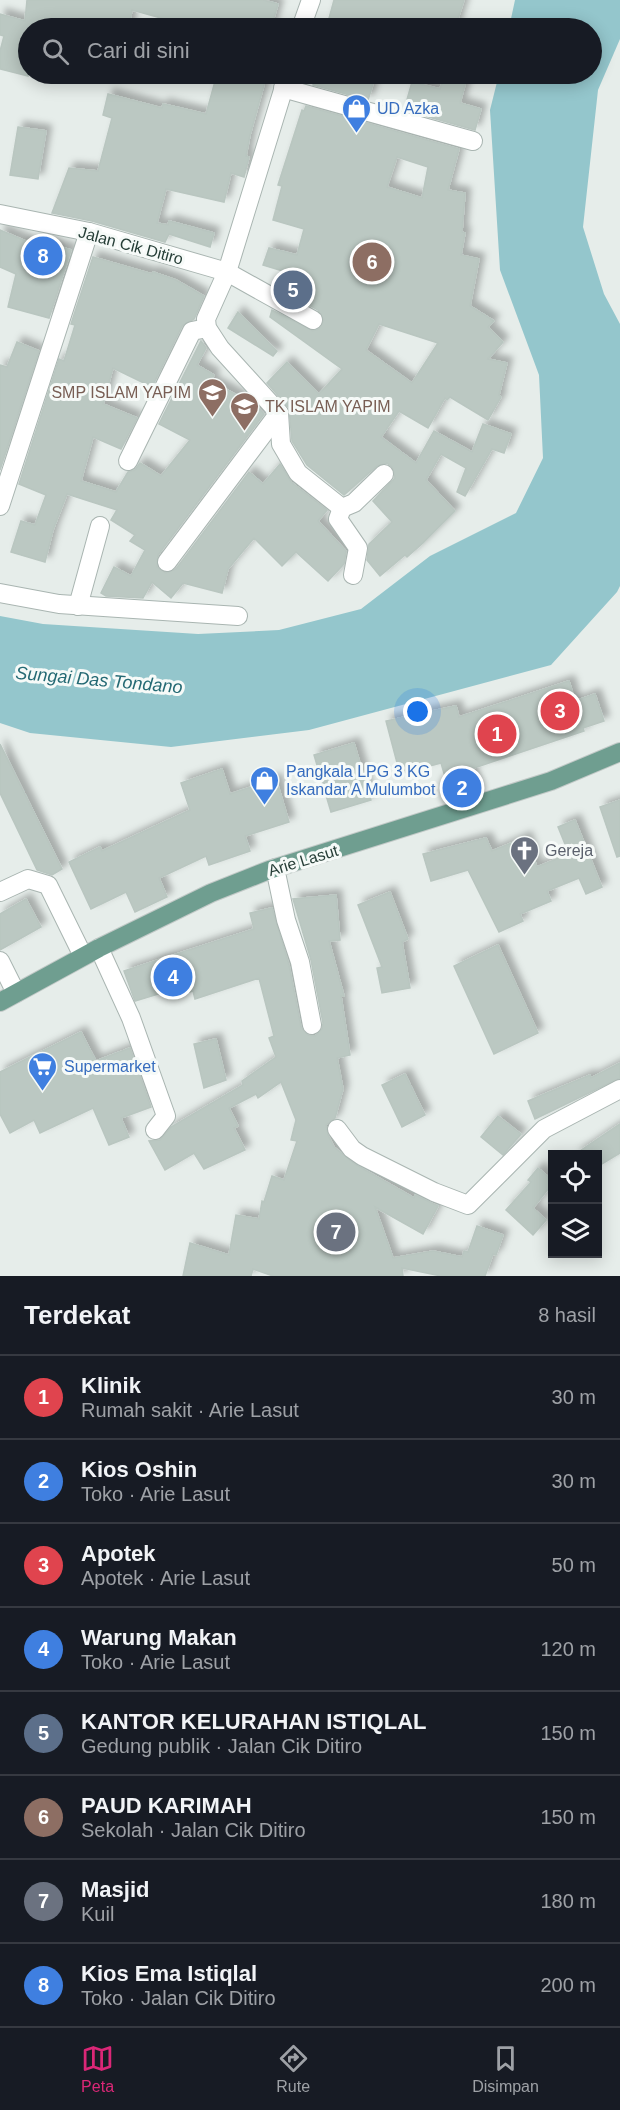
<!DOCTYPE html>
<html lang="id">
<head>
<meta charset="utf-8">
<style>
	:root { --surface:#171b24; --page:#20242c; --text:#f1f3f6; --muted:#9ea1a6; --line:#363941; --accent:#db2777 }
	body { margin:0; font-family:Arial,sans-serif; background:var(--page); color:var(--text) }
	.controls { position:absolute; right:18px; bottom:18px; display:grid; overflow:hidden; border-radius:0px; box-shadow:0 3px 15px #0003 }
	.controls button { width:54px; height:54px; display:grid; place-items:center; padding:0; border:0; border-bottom:2px solid var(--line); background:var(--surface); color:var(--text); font:30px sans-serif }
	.you { position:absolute; left:418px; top:712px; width:21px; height:21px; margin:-15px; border:4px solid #fff; border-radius:50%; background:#1a73e8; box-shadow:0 0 0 9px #1a73e833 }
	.badge { display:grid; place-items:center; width:39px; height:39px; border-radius:50%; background:var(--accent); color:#fff; font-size:20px; font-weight:700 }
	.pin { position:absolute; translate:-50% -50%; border:3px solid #fff; box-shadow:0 2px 6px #0006 }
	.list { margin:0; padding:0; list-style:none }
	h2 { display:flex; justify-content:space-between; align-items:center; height:78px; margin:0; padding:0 24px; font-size:26px }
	h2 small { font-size:20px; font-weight:400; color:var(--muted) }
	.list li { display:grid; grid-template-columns:39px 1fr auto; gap:18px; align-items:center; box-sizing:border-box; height:84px; padding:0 24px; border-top:2px solid var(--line) }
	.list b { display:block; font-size:22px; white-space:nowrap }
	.list p { margin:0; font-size:20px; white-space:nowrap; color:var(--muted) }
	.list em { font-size:20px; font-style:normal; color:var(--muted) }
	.icon { flex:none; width:33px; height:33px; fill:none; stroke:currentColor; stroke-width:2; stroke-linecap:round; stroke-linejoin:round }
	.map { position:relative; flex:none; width:620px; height:1276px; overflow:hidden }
	.search { position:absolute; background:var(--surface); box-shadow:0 3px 15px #0003; left:18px; right:18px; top:18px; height:66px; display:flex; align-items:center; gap:15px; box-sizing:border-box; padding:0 21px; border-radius:33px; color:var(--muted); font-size:22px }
	.sheet { height:750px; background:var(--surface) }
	nav { display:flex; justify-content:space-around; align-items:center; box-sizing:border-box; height:84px; border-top:2px solid var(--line); background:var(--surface); font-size:16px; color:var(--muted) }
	nav a { display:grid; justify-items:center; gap:3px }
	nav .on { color:var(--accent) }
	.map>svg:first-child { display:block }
	.water { fill:#94c6cc }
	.building { fill:#bbc8c2; stroke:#b9c6c0; stroke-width:1.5; fill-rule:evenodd; filter:url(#shadow) }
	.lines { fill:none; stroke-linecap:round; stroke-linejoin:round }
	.minor-casing { stroke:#a9b5b1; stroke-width:20 }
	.major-casing { stroke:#c2c9c7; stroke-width:20 }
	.minor { stroke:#fff; stroke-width:18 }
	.major { stroke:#6f9e90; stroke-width:18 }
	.labels { text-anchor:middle; stroke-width:6; stroke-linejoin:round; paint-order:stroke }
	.shop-label { font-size:16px; fill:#366cbe; stroke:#f6faf8; text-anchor:start }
	.street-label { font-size:16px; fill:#263e37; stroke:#f6faf8 }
	.education-label { font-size:16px; fill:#785e54; stroke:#f6faf8; text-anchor:end }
	.worship-label { font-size:16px; fill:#5b616d; stroke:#f6faf8; text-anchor:start }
	.water-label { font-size:18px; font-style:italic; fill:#256a74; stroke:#f6faf8 }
</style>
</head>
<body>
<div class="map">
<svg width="620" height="1276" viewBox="0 0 620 1276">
	<defs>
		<filter id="shadow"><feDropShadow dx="5.5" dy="-5.5" stdDeviation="3" flood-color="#0004"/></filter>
	</defs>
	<rect width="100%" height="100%" fill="#e6edea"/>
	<!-- water -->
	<path class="water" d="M 515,0 L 620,0 L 620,39 L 598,90 L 583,227 L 604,294 L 620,324 L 620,586 L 617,592 L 551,665 L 309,730 L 171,747 L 30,733 L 0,723 L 0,616 L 43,624 L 198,634 L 279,630 L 361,609 L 430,556 L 516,513 L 543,458 L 539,375 L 500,270 L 490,110 L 499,74 L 592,74 L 592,28 L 509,28 Z"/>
	<!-- building -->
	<g class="building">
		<path d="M 27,0 L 263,0 L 278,4 L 271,28 L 234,19 L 233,23 L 222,20 L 219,28 L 197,28 L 132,10 L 129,28 L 108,26 L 108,28 L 28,28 L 28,76 L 0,69 L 0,51 L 4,36 L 0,35 L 0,14 L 25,21 Z"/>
		<path d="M 334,0 L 464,0 L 455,28 L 350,28 L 328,22 Z"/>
		<path d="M 217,74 L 267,74 L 250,135 L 246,156 L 249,157 L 244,177 L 231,173 L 224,202 L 166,189 L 157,223 L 168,225 L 169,221 L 214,233 L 210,247 L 169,234 L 165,242 L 92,221 L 52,213 L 69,168 L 98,171 L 112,118 L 103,115 L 108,94 L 162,108 L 163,104 L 206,114 Z"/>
		<path d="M 316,74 L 376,74 L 368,100 L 313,85 Z"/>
		<path d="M 444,75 L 466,81 L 460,103 L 481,109 L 475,130 L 404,110 L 412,82 L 440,89 Z"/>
		<path d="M 306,106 L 459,149 L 448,190 L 465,193 L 462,232 L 465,233 L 461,255 L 479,259 L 470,306 L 494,321 L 488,327 L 503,342 L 488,359 L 507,363 L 499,395 L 501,397 L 488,420 L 450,397 L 447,400 L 445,398 L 428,428 L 399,411 L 381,437 L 416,463 L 434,431 L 472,452 L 483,424 L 511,434 L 504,453 L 492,449 L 465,496 L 457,492 L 466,468 L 441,454 L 426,480 L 455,511 L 423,543 L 407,557 L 405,555 L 380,576 L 367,560 L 369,544 L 392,522 L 373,501 L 395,478 L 392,467 L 387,463 L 377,466 L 344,495 L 307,465 L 292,441 L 289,408 L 267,383 L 287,362 L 319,394 L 342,369 L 270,317 L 272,310 L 313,331 L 319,329 L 324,320 L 318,310 L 280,289 L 286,272 L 263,265 L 269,248 L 297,255 L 304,229 L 273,220 L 282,186 L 278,185 L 302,110 L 304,111 ZM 397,157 L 428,167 L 422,198 L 387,187 ZM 379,324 L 438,343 L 412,383 L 366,350 Z"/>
		<path d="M 18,127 L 46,131 L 38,179 L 10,175 Z"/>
		<path d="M 0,230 L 28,242 L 26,255 L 36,258 L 42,241 L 71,250 L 49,318 L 8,307 L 16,274 L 0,267 Z"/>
		<path d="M 93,257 L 152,274 L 153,272 L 176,280 L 204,296 L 194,319 L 182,326 L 152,387 L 113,368 L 103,404 L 137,418 L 121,449 L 93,437 L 81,481 L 116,492 L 128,472 L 135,470 L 140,463 L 161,476 L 190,440 L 159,424 L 201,341 L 206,348 L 197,365 L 214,375 L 211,381 L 249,402 L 251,399 L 264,414 L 158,555 L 157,567 L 166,573 L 176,569 L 249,472 L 263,484 L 280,464 L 291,482 L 327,510 L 318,521 L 346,551 L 344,564 L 328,581 L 296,552 L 282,566 L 254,538 L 228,569 L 222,593 L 183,583 L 171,598 L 152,582 L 143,598 L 106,596 L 101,593 L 114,567 L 131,576 L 145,550 L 130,541 L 135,535 L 111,520 L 117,510 L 67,494 L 53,530 L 45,562 L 11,552 L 21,521 L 35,525 L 46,495 L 19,484 L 59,359 L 64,361 L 75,325 L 71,324 Z"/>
		<path d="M 238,312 L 277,351 L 273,356 L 228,328 Z"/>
		<path d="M 17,342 L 39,351 L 0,470 L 0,365 L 7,367 Z"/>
		<path d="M 569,681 L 575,701 L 595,694 L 604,721 L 583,728 L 584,731 L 471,769 L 476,793 L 452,801 L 441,763 L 400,774 L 386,721 L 456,706 L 459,717 Z"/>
		<path d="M 354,743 L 371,800 L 331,812 L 314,755 Z"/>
		<path d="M 0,744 L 62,869 L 52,875 L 37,870 L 0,793 Z"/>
		<path d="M 222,769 L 230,794 L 276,779 L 289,822 L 245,836 L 250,851 L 209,865 L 206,856 L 159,878 L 167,897 L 135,912 L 126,892 L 91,909 L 69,862 L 100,847 L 102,851 L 190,810 L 181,783 Z"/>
		<path d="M 620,800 L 620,856 L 617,857 L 600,807 Z"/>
		<path d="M 575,820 L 602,887 L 586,894 L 579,878 L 547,891 L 551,901 L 520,914 L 523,921 L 499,932 L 468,870 L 431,881 L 423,854 L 486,838 L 492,851 L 526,837 L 537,867 L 569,854 L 558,827 Z"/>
		<path d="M 390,892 L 408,939 L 402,942 L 410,988 L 382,993 L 377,968 L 382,967 L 358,905 Z"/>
		<path d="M 336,895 L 340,940 L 329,941 L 344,996 L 341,996 L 350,1055 L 337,1058 L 343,1089 L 335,1118 L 326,1125 L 328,1135 L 334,1147 L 356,1165 L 414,1198 L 415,1195 L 438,1206 L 423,1234 L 375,1207 L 393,1258 L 433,1251 L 462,1257 L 464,1251 L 468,1252 L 477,1226 L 503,1235 L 496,1255 L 493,1254 L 485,1276 L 441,1276 L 402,1268 L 403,1276 L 273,1276 L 253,1269 L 251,1276 L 183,1276 L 190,1243 L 229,1255 L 236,1215 L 259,1219 L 262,1201 L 264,1202 L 272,1176 L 284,1180 L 297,1141 L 291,1140 L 296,1120 L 281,1082 L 258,1098 L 256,1094 L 229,1108 L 238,1126 L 234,1128 L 245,1150 L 204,1169 L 194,1153 L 165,1170 L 149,1141 L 160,1140 L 171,1127 L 243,1085 L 242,1081 L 276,1057 L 269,1038 L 274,1036 L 259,978 L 195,999 L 193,991 L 170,998 L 168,991 L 135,1001 L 124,971 L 254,929 L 250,913 L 272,908 L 289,965 L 301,1027 L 308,1035 L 315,1036 L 322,1029 L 323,1023 L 311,960 L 293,899 Z"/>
		<path d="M 26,899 L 41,927 L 0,950 L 0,914 Z"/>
		<path d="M 498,945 L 538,1033 L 494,1054 L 454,966 Z"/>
		<path d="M 81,1032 L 96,1061 L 130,1048 L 151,1107 L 121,1118 L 129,1137 L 109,1145 L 93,1108 L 40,1133 L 34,1120 L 10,1133 L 0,1114 L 0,1072 Z"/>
		<path d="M 216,1039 L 226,1080 L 204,1088 L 194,1044 Z"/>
		<path d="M 620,1063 L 620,1078 L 535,1119 L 528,1101 L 590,1075 L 591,1078 Z"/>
		<path d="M 405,1074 L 425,1115 L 402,1127 L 382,1085 Z"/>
		<path d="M 498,1116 L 521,1134 L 503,1155 L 481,1137 Z"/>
		<path d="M 620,1124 L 620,1153 L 597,1167 L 597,1155 L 574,1155 Z"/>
		<path d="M 538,1168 L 552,1180 L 552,1184 L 533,1208 L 546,1220 L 533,1235 L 506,1210 L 531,1182 L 528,1180 Z"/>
	</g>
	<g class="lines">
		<defs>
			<g id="minor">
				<path d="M 301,28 L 311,0"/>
				<path d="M 288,74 L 227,272 L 206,319 L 207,328 L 220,348 L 279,413 L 281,444 L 298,473 L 342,508 L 354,503 L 384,474"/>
				<path d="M 283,88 L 473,141"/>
				<path d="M 0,214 L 89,232 L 227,272 L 313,320"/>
				<path d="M 128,461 L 192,331 L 207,328"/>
				<path d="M 0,506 L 89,232"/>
				<path d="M 342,508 L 338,519 L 358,548 L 353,575"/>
				<path d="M 167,562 L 279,413"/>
				<path d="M 0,593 L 59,604 L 238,616"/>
				<path d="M 78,606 L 100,526"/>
				<path d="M 275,868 L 286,920 L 300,962 L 312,1025"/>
				<path d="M 0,892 L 28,879 L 48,885 L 83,956"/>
				<path d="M 99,948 L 131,1018 L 166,1116 L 155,1130"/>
				<path d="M 0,961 L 16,993"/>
				<path d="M 337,1129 L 352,1149 L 362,1156 L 434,1192 L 468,1205 L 544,1129 L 620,1089"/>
			</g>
			<path id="major" d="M 0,1002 L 99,948 L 211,893 L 269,870 L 551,781 L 620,752"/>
		</defs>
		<!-- minor casing -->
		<use href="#minor" class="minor-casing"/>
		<!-- major casing -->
		<use href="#major" class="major-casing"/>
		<!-- minor -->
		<use href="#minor" class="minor"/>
		<!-- major -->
		<use href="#major" class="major"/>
	</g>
	<!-- icons -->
	<defs>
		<symbol id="shop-pin" viewBox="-11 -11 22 30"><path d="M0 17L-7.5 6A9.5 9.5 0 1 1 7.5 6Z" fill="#3f7fe0" stroke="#f6faf8"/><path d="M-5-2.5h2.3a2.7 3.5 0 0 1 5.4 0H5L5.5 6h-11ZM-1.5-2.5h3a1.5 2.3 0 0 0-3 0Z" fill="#fff"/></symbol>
		<symbol id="school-pin" viewBox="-11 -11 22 30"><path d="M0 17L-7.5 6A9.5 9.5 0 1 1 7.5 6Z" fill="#8d6e63" stroke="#f6faf8"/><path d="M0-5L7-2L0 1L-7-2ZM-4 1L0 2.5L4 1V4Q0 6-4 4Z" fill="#fff"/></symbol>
		<symbol id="church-pin" viewBox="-11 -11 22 30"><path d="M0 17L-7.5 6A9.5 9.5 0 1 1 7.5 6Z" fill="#6b7280" stroke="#f6faf8"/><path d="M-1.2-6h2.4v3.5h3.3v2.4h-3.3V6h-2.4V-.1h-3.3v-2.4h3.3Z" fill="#fff"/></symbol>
		<symbol id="supermarket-pin" viewBox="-11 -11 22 30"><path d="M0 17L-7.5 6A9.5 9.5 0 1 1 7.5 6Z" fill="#3f7fe0" stroke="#f6faf8"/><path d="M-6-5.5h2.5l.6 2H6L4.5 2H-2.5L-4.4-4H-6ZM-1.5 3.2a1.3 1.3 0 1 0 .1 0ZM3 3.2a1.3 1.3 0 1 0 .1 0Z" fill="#fff"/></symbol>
	</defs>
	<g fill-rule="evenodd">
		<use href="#shop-pin" x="340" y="92" width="33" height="45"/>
		<use href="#school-pin" x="196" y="376" width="33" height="45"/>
		<use href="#school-pin" x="228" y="390" width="33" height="45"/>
		<use href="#shop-pin" x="248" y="764" width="33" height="45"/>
		<use href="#church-pin" x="508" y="834" width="33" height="45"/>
		<use href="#supermarket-pin" x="26" y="1050" width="33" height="45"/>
	</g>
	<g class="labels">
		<!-- shop labels -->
		<g class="shop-label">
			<text x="377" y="114">UD Azka</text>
			<text x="286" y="777">Pangkala LPG 3 KG<tspan x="286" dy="18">Iskandar A Mulumbot</tspan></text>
			<text x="64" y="1072">Supermarket</text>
		</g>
		<!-- street labels -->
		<g class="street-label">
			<text transform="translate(131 245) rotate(15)" y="6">Jalan Cik Ditiro</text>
			<text transform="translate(303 860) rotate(-17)" y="6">Arie Lasut</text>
		</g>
		<!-- education labels -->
		<g class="education-label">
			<text x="191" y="398">SMP ISLAM YAPIM</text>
			<text x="265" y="412" text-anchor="start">TK ISLAM YAPIM</text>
		</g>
		<!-- worship labels -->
		<g class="worship-label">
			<text x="545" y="856">Gereja</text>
		</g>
		<!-- water labels -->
		<g class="water-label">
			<text transform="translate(99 680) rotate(5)" y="6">Sungai Das Tondano</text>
		</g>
	</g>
</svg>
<div class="controls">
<button><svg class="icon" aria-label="locate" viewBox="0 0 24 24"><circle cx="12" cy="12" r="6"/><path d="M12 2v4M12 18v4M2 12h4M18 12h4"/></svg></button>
<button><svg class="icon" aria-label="layers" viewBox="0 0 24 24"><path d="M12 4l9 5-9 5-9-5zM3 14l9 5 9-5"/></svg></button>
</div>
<div class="you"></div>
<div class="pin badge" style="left:497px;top:734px;background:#e0444e">1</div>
<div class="pin badge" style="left:462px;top:788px;background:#3f7fe0">2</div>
<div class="pin badge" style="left:560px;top:711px;background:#e0444e">3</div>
<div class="pin badge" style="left:173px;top:977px;background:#3f7fe0">4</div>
<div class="pin badge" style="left:293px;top:290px;background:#5c6f8a">5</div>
<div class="pin badge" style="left:372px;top:262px;background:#8d6e63">6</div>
<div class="pin badge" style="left:336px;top:1232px;background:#6b7280">7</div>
<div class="pin badge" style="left:43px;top:256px;background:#3f7fe0">8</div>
<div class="search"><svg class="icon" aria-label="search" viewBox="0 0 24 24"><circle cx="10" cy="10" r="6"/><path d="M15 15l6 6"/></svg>Cari di sini</div>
</div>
<section class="sheet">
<h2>Terdekat<small>8 hasil</small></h2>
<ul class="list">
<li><span class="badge" style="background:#e0444e">1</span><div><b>Klinik</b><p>Rumah sakit · Arie Lasut</p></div><em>30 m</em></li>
<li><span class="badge" style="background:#3f7fe0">2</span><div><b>Kios Oshin</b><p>Toko · Arie Lasut</p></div><em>30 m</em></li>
<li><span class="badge" style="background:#e0444e">3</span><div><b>Apotek</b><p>Apotek · Arie Lasut</p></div><em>50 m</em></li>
<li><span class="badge" style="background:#3f7fe0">4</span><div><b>Warung Makan</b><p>Toko · Arie Lasut</p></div><em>120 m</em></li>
<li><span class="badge" style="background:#5c6f8a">5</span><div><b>KANTOR KELURAHAN ISTIQLAL</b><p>Gedung publik · Jalan Cik Ditiro</p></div><em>150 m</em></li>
<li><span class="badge" style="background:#8d6e63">6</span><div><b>PAUD KARIMAH</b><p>Sekolah · Jalan Cik Ditiro</p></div><em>150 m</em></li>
<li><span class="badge" style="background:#6b7280">7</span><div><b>Masjid</b><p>Kuil</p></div><em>180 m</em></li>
<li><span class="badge" style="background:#3f7fe0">8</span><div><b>Kios Ema Istiqlal</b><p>Toko · Jalan Cik Ditiro</p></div><em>200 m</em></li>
</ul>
</section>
<nav>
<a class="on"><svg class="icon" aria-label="map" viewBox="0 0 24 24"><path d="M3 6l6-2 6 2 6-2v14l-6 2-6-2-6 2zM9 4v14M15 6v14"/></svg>Peta</a>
<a><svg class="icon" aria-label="directions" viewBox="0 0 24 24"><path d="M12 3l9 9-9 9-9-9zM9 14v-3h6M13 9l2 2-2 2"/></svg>Rute</a>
<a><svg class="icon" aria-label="saved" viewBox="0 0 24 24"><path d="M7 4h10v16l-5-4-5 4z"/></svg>Disimpan</a>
</nav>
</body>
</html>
